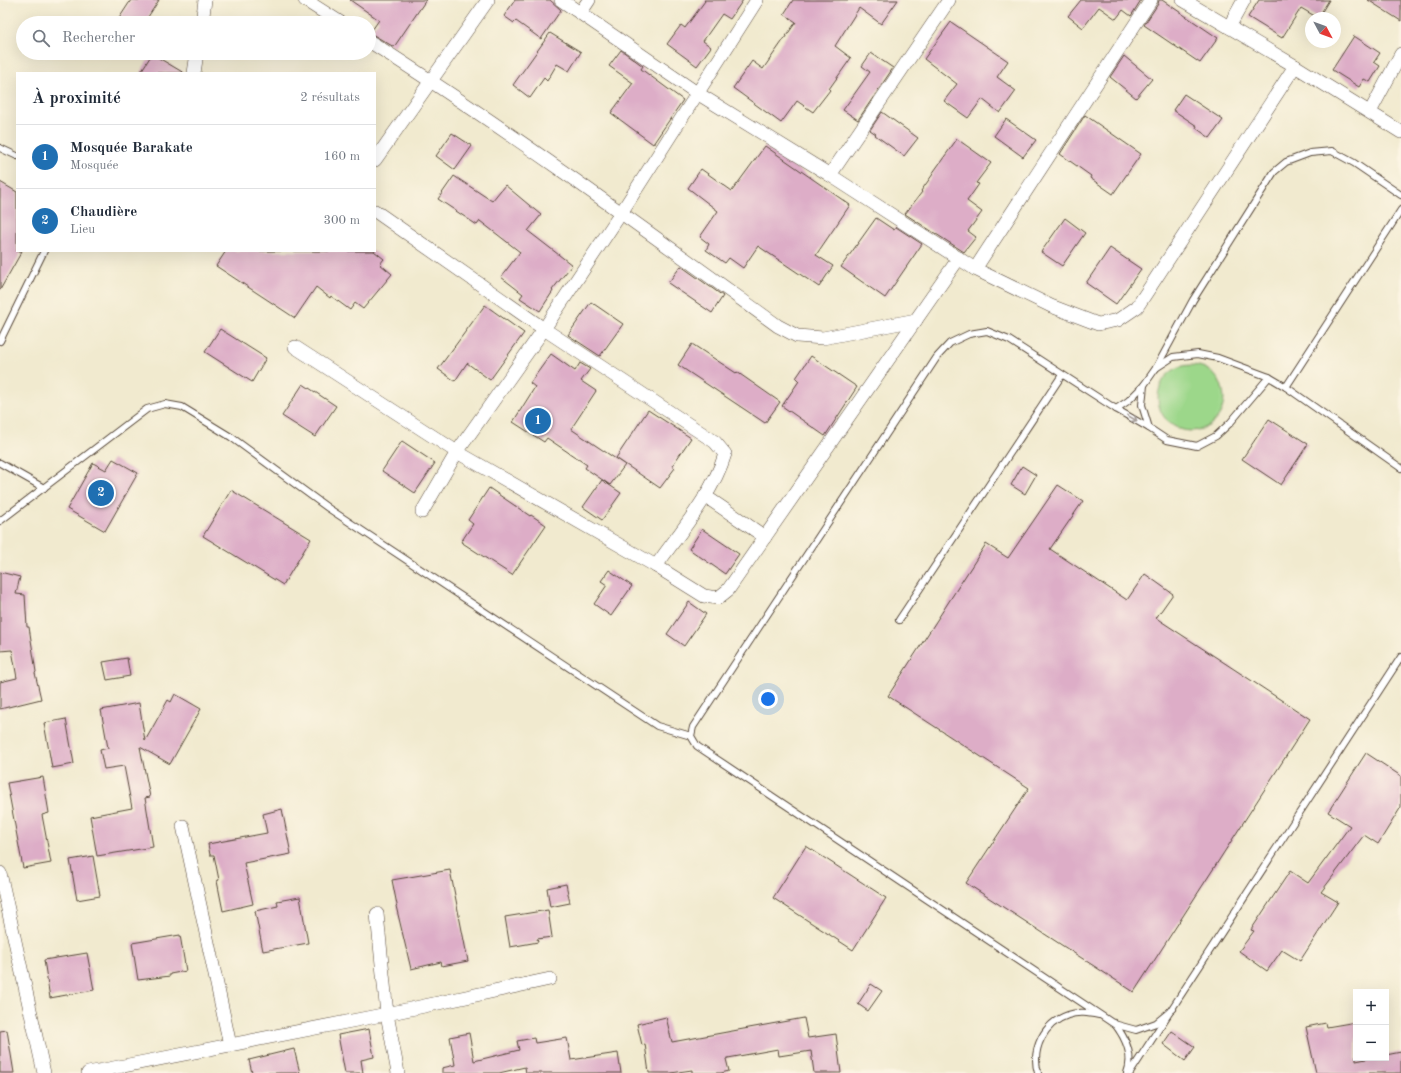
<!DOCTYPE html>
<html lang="fr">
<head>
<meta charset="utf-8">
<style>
	:root { --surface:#fff; --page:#f2f2f3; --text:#1f2937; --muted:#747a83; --line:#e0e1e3; --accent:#1f6fb2 }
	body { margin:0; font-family:"Old Standard TT",serif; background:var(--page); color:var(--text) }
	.controls { position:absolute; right:12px; bottom:12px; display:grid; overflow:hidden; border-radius:0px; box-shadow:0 4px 16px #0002 }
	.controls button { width:36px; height:36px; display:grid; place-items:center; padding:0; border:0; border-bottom:1px solid var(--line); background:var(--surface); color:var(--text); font:20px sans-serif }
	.compass { position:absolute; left:1305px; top:12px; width:36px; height:36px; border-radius:50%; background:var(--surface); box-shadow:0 4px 16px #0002; rotate:131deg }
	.you { position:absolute; left:768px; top:699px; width:14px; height:14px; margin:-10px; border:3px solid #fff; border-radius:50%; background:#1a73e8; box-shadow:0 0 0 6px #1a73e833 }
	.badge { display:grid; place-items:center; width:26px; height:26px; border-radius:50%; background:var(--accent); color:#fff; font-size:13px; font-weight:700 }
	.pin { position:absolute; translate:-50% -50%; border:2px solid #fff; box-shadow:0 1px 4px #0006 }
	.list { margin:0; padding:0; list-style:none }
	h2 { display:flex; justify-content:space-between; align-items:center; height:52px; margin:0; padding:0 16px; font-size:17px }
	h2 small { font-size:13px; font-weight:400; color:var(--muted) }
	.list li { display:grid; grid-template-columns:26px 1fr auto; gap:12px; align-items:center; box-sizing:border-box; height:64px; padding:0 16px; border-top:1px solid var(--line) }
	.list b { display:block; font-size:15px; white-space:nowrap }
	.list p { margin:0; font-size:13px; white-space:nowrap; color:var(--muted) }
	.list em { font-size:13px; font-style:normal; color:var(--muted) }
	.icon { flex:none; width:22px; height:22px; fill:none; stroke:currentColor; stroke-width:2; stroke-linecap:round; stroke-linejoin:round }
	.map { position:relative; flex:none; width:1401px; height:1073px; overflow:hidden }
	.search { position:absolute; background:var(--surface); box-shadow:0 4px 16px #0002; left:16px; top:16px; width:360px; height:44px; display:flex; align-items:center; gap:10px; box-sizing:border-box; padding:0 14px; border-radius:22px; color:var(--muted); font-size:15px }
	.panel { position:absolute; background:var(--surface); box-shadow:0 4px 16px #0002; left:16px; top:72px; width:360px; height:180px; border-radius:0px }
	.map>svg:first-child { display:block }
	.green { fill:#9cd78a; stroke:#6c8054 }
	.building { fill:#ddadc7 }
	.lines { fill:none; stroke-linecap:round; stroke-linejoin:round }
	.lane-casing { stroke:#564739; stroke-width:8 }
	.street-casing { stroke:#564739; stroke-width:14 }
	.lane { stroke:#fff; stroke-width:6 }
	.street { stroke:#fff; stroke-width:13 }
	.oneway { stroke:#a79f9a }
</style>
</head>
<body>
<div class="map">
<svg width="1401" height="1073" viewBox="0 0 1401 1073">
	<rect width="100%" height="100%" fill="#fcf5e5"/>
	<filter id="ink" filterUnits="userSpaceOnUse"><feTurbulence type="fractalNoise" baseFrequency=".025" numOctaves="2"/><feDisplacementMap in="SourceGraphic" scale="8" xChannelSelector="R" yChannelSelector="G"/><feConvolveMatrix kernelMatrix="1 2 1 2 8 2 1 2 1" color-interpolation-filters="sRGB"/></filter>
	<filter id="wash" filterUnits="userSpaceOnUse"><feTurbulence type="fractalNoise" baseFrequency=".012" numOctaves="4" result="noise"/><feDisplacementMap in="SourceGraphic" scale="16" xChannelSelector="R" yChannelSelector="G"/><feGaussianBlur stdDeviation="0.9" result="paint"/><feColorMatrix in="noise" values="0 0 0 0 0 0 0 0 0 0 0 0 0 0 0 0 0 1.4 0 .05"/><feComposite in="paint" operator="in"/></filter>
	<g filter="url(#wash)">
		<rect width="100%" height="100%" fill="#f1eacf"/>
		<!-- green -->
		<circle class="green" cx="1191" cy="398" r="33"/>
		<g id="blocks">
			<!-- building -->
			<g class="building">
				<path d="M 131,0 L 159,0 L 144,23 L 116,23 Z"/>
				<path d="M 350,0 L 426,0 L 394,47 L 370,33 L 379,20 Z"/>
				<path d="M 515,0 L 550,0 L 561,10 L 541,39 L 516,21 L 514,23 L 504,16 Z"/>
				<path d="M 704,0 L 743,0 L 730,19 L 722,14 L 703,41 L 711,47 L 697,66 L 667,44 L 681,25 L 685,28 L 705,1 Z"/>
				<path d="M 793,0 L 898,0 L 881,24 L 859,8 L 835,46 L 851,58 L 829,89 L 830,90 L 813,112 L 797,101 L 781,123 L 733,88 L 752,61 L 763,69 L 796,22 L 784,14 Z"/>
				<path d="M 1081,0 L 1141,0 L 1131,16 L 1123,10 L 1116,19 L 1099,7 L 1083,28 L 1068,16 Z"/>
				<path d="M 1159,0 L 1162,0 L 1218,38 L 1200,63 L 1144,25 L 1158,4 Z"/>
				<path d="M 1259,0 L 1329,0 L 1318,18 L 1301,8 L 1282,38 L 1248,17 Z"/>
				<path d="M 1368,0 L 1401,0 L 1401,21 Z"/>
				<path d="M 951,22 L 1008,61 L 997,77 L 1016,91 L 1000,113 L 982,99 L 968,118 L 944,101 L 957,84 L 924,59 Z"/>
				<path d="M 550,33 L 581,52 L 569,71 L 557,64 L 547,81 L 544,78 L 530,98 L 513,85 Z"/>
				<path d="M 1354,36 L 1380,53 L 1374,62 L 1380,66 L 1370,82 L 1364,79 L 1359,87 L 1332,70 Z"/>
				<path d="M 621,50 L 643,66 L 641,69 L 683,100 L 653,144 L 611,113 L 633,83 L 609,66 Z"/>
				<path d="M 871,53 L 893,68 L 858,120 L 843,110 L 870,72 L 862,66 Z"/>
				<path d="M 152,54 L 184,73 L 140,73 Z"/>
				<path d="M 1124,56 L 1152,79 L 1136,98 L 1110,77 Z"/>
				<path d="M 1184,94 L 1223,120 L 1210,138 L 1196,128 L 1197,126 L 1173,110 Z"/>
				<path d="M 882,112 L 918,138 L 904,156 L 875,135 L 876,134 L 870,130 Z"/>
				<path d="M 1085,115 L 1141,154 L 1113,194 L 1090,178 L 1091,176 L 1060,154 Z"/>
				<path d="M 1006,119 L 1036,140 L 1023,157 L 994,136 Z"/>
				<path d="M 452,133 L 472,146 L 455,170 L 436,156 Z"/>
				<path d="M 957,139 L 991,163 L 976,183 L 979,184 L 967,201 L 982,212 L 968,231 L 976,237 L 964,252 L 905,214 L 922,192 L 921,191 L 933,174 L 932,174 Z"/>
				<path d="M 765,146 L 850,205 L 816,255 L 833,266 L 819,287 L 758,246 L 743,268 L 729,258 L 725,263 L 706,250 L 709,244 L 700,237 L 718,211 L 688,188 L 701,169 L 732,191 Z"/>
				<path d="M 454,176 L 492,201 L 505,185 L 541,215 L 528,231 L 572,265 L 552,290 L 553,291 L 540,311 L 520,298 L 523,294 L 501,277 L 520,252 L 480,221 L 477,225 L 438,199 Z"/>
				<path d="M 0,182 L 17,192 L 17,251 L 22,251 L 0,290 Z"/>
				<path d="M 876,218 L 894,230 L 896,227 L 922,244 L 885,298 L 841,267 Z"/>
				<path d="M 1065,218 L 1085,233 L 1062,266 L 1041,252 Z"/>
				<path d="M 1110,248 L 1141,269 L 1116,304 L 1086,283 Z"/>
				<path d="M 226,251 L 374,251 L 384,259 L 380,264 L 392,274 L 363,309 L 355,303 L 350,310 L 331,296 L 330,298 L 316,287 L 295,318 L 216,266 Z"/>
				<path d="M 681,266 L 723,296 L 712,313 L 668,283 Z"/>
				<path d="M 591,302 L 623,324 L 600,356 L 568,335 Z"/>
				<path d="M 485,305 L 524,333 L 490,380 L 467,363 L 455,381 L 438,369 Z"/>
				<path d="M 220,329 L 266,358 L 252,382 L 205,352 Z"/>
				<path d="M 692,344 L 736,373 L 737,372 L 780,402 L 765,423 L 678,365 Z"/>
				<path d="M 551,354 L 575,371 L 580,363 L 590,369 L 581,381 L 596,391 L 571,429 L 625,465 L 610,485 L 585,468 L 587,465 L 547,438 L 544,442 L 513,422 L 535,387 L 530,383 Z"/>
				<path d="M 811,356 L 857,387 L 825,436 L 782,406 L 799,381 L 796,378 Z"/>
				<path d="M 303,384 L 336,406 L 315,437 L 282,416 Z"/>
				<path d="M 648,410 L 691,438 L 672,466 L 675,468 L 660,488 L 616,458 Z"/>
				<path d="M 1269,419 L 1308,444 L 1281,485 L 1242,459 Z"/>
				<path d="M 402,441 L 435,463 L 415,493 L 382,471 Z"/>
				<path d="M 113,459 L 138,473 L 105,531 L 67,509 L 93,463 L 106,470 Z"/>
				<path d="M 1022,466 L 1036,475 L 1025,494 L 1011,485 Z"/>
				<path d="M 602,480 L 621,493 L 602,520 L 583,507 Z"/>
				<path d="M 1058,485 L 1083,501 L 1050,549 L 1127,600 L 1145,574 L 1173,594 L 1156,618 L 1310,719 L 1134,992 L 966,883 L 1029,788 L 888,696 L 986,544 L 1008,558 Z"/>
				<path d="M 489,488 L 530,516 L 531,515 L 546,525 L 512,575 L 461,542 L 473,524 L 468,520 Z"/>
				<path d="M 231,490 L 311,539 L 283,585 L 203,536 Z"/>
				<path d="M 702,529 L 739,554 L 725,574 L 689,549 Z"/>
				<path d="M 609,570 L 632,586 L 611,616 L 594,604 L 607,585 L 601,581 Z"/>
				<path d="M 0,572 L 20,577 L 16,594 L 25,595 L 27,627 L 29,627 L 36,672 L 35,673 L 41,699 L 0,709 L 0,682 L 17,678 L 12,650 L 0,651 Z"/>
				<path d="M 689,602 L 706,614 L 684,646 L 667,634 Z"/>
				<path d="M 127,658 L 130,676 L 107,680 L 103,662 Z"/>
				<path d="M 175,694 L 201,709 L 170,764 L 140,747 L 150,797 L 145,798 L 153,847 L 97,856 L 90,816 L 132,808 L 124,766 L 104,769 L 100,750 L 108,748 L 101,710 L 139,703 L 145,741 L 168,700 L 171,702 Z"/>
				<path d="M 66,719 L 74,764 L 52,768 L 44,723 Z"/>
				<path d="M 1366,753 L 1401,776 L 1401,807 L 1378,844 L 1364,835 L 1321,892 L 1338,902 L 1300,961 L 1282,950 L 1267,971 L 1239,951 L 1254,931 L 1251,930 L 1290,871 L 1308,883 L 1350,826 L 1328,812 Z"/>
				<path d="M 43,777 L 49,813 L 42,815 L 51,863 L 23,868 L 7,783 Z"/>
				<path d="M 282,809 L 291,854 L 244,863 L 253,904 L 223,911 L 217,881 L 219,880 L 214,855 L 210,855 L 208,844 L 267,833 L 263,814 Z"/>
				<path d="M 806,846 L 886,898 L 853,950 L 773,898 Z"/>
				<path d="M 93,856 L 100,896 L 77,900 L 70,860 Z"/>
				<path d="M 450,870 L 468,961 L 442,966 L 441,962 L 411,969 L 396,906 L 397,905 L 392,880 Z"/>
				<path d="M 566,884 L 570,903 L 550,907 L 547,888 Z"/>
				<path d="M 300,897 L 308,943 L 263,951 L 255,911 L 278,906 L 277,901 Z"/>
				<path d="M 548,910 L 552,937 L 537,939 L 538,942 L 510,947 L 505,917 Z"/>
				<path d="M 180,935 L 186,971 L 170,974 L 170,976 L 138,980 L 132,943 Z"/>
				<path d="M 87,953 L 94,990 L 50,998 L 44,960 Z"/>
				<path d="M 871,984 L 882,991 L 868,1011 L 858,1004 Z"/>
				<path d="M 666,1017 L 672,1042 L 804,1018 L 808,1038 L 836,1034 L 841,1073 L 814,1073 L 811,1051 L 779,1056 L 778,1049 L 728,1058 L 726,1059 L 729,1071 L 721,1073 L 692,1073 L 692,1070 L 671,1073 L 649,1073 L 645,1044 L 642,1045 L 637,1024 Z"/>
				<path d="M 1356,1022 L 1356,1061 L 1371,1058 L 1386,1058 L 1386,1055 L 1401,1052 L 1401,1073 L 1316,1073 L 1306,1027 L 1326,1023 L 1327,1027 Z"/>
				<path d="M 369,1029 L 374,1057 L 361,1060 L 363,1073 L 345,1073 L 338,1035 Z"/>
				<path d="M 7,1030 L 14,1073 L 0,1073 L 0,1031 Z"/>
				<path d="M 1172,1031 L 1195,1047 L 1185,1061 L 1163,1044 Z"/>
				<path d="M 469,1033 L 474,1061 L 519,1050 L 517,1041 L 534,1038 L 535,1043 L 567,1038 L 571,1060 L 618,1053 L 621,1073 L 526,1073 L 525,1067 L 499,1073 L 442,1073 L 442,1068 L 455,1065 L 450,1037 Z"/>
				<path d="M 294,1049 L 300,1073 L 252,1073 L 249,1060 Z"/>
			</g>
		</g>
	</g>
	<g filter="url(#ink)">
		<use href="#blocks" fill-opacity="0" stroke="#564739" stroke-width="1"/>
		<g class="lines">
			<defs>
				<g id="lane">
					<path d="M 0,148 L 17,156"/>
					<path d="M 0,341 L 44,251"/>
					<path d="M 1198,354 L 1218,358 L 1269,377 L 1230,423 L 1216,436 L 1197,446 L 1167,440 L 1149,428 L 1142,405 L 1144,385 L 1156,368 L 1173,357 Z"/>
					<path d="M 1156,368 L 1193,300 L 1274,172 L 1286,162 L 1310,153 L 1332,151 L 1354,163 L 1401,195"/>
					<path d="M 1269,377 L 1286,387 L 1401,468"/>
					<path d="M 1286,387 L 1401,210"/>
					<path d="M 1116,409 L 1128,401 L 1144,385"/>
					<path d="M 1149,428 L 1116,409 L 1009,340 L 987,331 L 969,334 L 950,343 L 937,357 L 693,727 L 691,736 L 697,746 L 1114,1024 L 1136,1030 L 1156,1023 L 1173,1009"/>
					<path d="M 0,463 L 44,488"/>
					<path d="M 0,521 L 147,409 L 165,404 L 182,407 L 231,437 L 328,508 L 657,726 L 691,736"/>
					<path d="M 899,620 L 1062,375"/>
					<path d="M 1114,1023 C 1125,1037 1134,1055 1127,1073"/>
					<path d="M 1038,1073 C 1031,1049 1044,1023 1068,1015 C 1078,1011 1089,1013 1099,1015"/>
					<path d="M 1130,1073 L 1401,657"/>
				</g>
				<g id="street">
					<path d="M 305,0 L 341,23"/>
					<path d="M 561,0 L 697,93 L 830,175 L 975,269 L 1051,306 L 1098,324 L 1118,320 L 1137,307 L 1295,66"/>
					<path d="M 1183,0 L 1295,66 L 1401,132"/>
					<path d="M 581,12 L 589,0"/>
					<path d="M 202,23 L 205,0"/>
					<path d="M 1229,27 L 1244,0"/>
					<path d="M 369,41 C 509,130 644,229 778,326 L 797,336 L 823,338 L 916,320"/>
					<path d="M 194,73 L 197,53"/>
					<path d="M 1370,112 L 1401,54"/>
					<path d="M 375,160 L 488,0"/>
					<path d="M 830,175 L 949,0"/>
					<path d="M 375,211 L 544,329 L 715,442 L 725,454 C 713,494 680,532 656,566"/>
					<path d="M 975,269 L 1151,0"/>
					<path d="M 295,347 L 457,452 L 656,566 L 704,596 L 718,598 L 728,590 L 959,258"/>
					<path d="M 705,496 L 765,537"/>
					<path d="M 422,512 L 457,452 L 544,329 L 621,213 L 757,0"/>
					<path d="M 183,826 L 230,1045"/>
					<path d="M 0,873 L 44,1073"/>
					<path d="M 377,914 L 387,1014 L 398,1073"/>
					<path d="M 88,1073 L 387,1014 L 550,979"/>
				</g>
			</defs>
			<!-- lane casing -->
			<use href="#lane" class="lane-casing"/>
			<!-- street casing -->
			<use href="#street" class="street-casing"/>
			<!-- lane -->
			<use href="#lane" class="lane"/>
			<!-- street -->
			<use href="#street" class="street"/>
		</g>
		<!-- one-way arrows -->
		<defs><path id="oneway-shaft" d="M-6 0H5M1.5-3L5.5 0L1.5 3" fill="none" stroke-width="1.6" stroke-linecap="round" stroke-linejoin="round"/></defs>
		<use class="oneway" href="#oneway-shaft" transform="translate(1132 418) rotate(30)"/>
	</g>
</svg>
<div class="controls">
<button>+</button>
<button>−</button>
</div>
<svg class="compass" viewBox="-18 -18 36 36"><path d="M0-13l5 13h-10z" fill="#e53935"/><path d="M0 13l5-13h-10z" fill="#747a83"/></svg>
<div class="you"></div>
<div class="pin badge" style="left:538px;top:421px">1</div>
<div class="pin badge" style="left:101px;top:493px">2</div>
<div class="search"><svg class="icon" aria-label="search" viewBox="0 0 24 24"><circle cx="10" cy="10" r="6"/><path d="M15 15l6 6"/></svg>Rechercher</div>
<section class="panel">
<h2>À proximité<small>2 résultats</small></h2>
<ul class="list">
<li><span class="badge">1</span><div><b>Mosquée Barakate</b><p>Mosquée</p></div><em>160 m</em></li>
<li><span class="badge">2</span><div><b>Chaudière</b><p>Lieu</p></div><em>300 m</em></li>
</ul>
</section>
</div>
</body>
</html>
